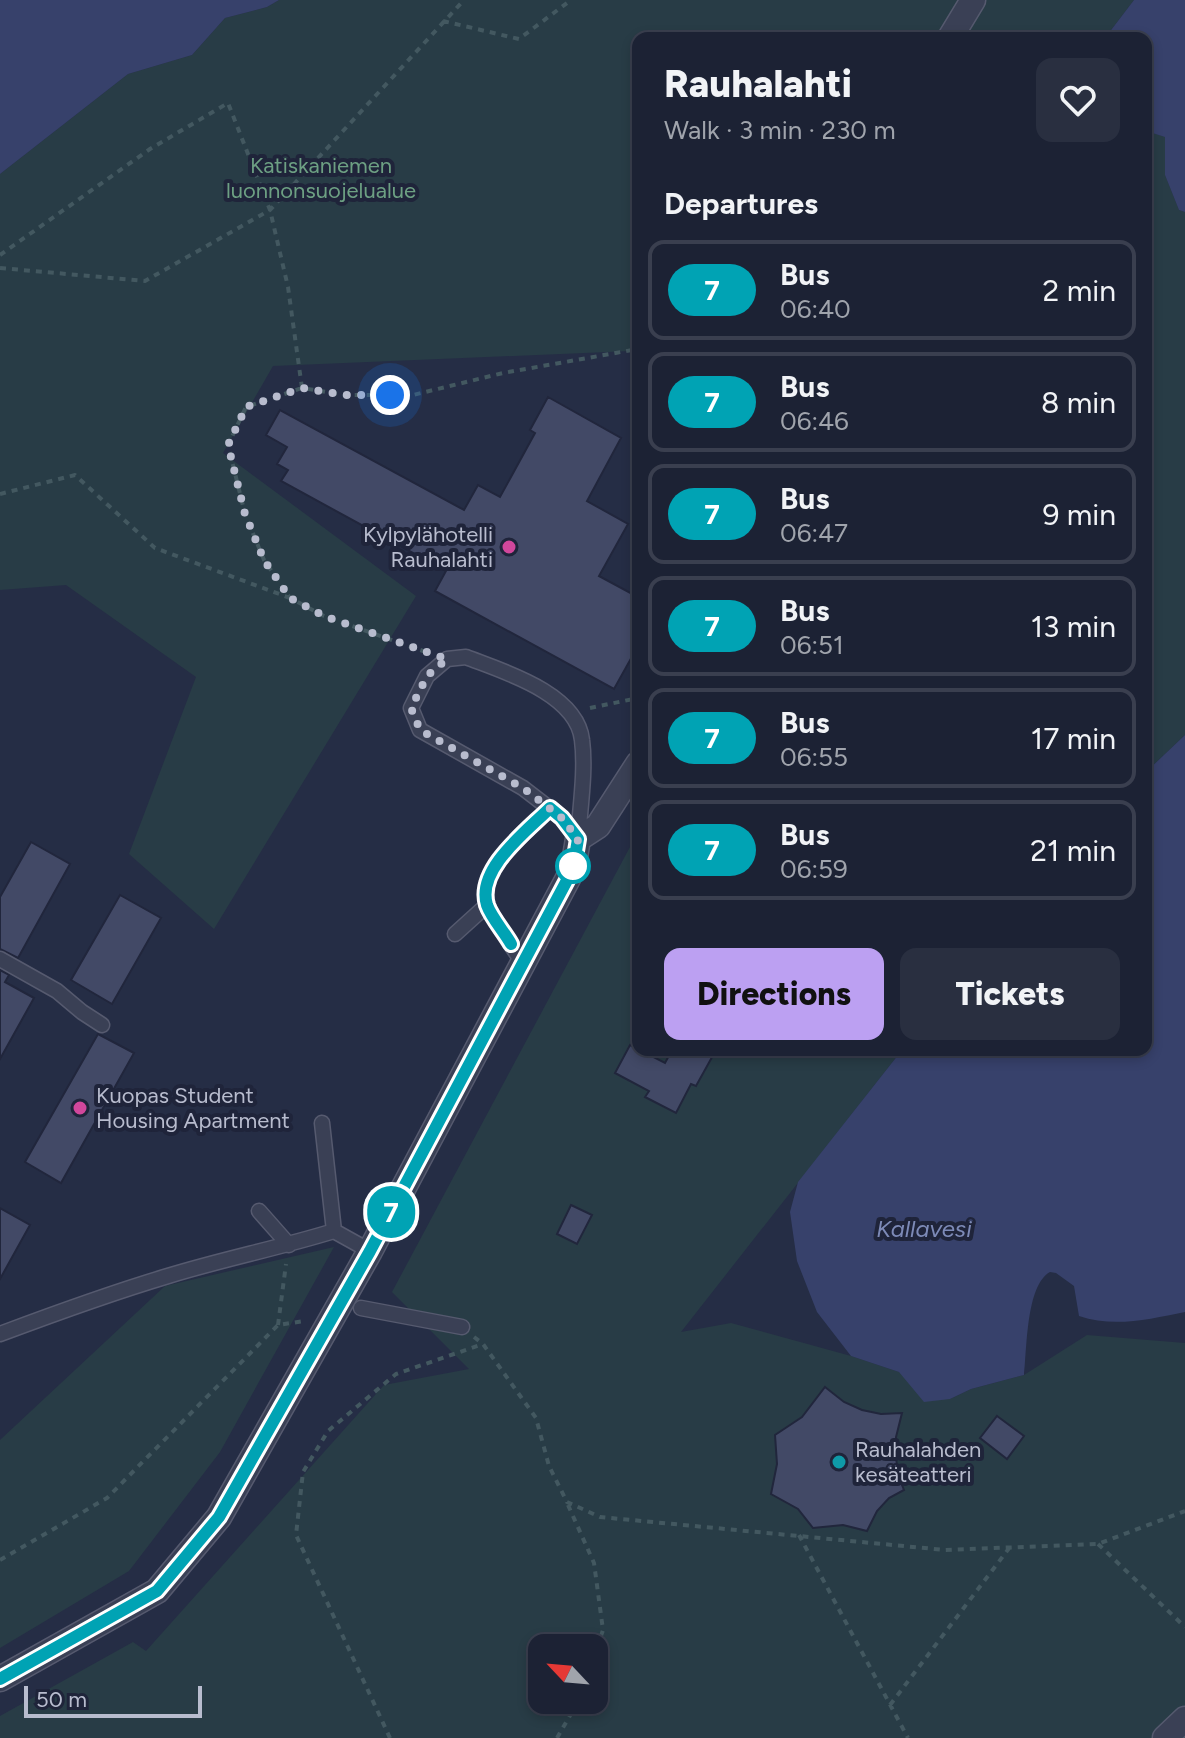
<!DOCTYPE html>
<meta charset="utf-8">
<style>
:root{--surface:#1c2234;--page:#292f40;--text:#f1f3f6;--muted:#a0a4ac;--line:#3a3f4f;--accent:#bca0f2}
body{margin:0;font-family:Figtree,sans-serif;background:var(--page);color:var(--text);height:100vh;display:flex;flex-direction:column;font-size:30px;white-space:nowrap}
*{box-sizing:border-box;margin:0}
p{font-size:26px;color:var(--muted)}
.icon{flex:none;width:44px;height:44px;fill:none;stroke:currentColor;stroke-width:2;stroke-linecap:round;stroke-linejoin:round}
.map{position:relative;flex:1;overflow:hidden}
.panel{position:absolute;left:632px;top:32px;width:520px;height:1024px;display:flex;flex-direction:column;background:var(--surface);border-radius:16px;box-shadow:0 4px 12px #0003,0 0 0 2px var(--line)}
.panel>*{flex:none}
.badge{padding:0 16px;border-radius:26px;font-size:28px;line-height:52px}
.needle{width:52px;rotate:296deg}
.tools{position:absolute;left:528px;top:1634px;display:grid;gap:16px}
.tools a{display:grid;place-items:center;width:80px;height:80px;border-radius:16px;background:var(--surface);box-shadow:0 4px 12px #0003,0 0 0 2px var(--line);font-size:40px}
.scale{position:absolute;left:24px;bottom:20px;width:178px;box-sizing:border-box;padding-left:8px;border:4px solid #b8bcce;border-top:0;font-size:22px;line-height:28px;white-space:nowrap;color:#b8bcce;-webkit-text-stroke:6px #1f243a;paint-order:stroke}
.you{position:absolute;width:40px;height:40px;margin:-20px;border:6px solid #fff;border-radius:50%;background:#1a73e8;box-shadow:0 0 0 12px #1a73e833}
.map>.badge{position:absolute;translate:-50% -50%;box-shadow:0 0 0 4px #fff}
h2{padding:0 32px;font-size:30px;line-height:72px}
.round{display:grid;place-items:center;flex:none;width:84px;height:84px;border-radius:16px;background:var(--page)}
.summary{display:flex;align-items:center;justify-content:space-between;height:136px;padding:0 32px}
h1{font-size:38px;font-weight:800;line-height:60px}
.cta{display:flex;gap:16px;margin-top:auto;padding:16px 32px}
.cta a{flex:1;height:92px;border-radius:16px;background:var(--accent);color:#111;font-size:32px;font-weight:800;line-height:92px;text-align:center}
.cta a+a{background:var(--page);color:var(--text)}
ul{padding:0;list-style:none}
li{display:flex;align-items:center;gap:24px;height:100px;margin:0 16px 12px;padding:0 16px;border:4px solid var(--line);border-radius:16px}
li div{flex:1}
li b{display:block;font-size:30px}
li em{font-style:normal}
li .badge{min-width:88px;font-weight:700;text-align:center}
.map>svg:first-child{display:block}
.green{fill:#283c46;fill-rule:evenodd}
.water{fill:#37416b}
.building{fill:#424966;stroke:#21263c;stroke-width:2}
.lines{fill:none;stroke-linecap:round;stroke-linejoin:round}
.lane-casing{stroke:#565a6f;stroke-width:17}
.street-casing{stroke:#565a6f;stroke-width:27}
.path{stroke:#435860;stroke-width:4;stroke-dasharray:6 6;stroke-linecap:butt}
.lane{stroke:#3a4055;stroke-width:14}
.street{stroke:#3a4055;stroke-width:24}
.line-casing{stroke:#fff;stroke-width:18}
.line{stroke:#00a3b4;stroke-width:12}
.walk{stroke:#b8bcce;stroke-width:8;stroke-dasharray:0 14.4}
.hotel-dot{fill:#d1479c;stroke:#1f243a;stroke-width:3}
.stop-dot{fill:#fff;stroke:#00a3b4;stroke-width:4}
.culture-dot{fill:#0f9aa8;stroke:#1f243a;stroke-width:3}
.labels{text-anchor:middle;stroke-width:8;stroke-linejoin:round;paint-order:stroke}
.park-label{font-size:22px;fill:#6da083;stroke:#1f243a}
.poi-label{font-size:22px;fill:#b8bcce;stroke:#1f243a;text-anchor:start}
.water-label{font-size:24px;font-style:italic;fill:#7d8ab7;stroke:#1f243a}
</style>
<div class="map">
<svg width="1185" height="1738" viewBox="0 0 1185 1738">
<rect width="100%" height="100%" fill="#252d45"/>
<path class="green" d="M279,0H1134L1105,38H638V395L631,351L273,366L223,453L416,596L214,929L129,854L196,677L66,585L0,590V174L128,74L192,55L225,18L267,7Z
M1146,131L1166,137L1165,175L1179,210L1185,212V735L1146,772Z
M638,832V1050H902L681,1332L731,1323L851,1356L899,1372L950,1399L971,1389L1024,1375L1087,1335L1185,1343V1738H0V1716L133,1642L146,1651L384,1385L469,1369L392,1292ZM542,1648H594V1700H542Z
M334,1247L220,1452L129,1571L0,1648V1440L165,1286Z"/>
<path class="water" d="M0,0H279L267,7L225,18L192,55L128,74L0,174Z
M1134,0H1185V212L1179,210L1165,175V137L1146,131V38H1105Z
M1185,735V1312C1150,1319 1114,1328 1079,1316L1074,1286L1056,1273L1050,1272C1026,1285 1027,1350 1024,1375L971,1389L950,1399L924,1402L899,1372L851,1356L817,1312L797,1261L790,1212L798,1182L902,1050H1146V772Z"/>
<path class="building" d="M548,397L621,438L587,501L628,524L599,576L638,597V646L614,689L435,591L446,571L281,481L288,470L277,464L287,447L266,435L280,410L464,510L478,485L500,497L535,433L530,430Z
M31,842L70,864L18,958L0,949V897Z
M120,895L161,918L112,1004L71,980Z
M0,970L9,975L5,982L34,998L0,1059Z
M98,1034L134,1053L61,1183L25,1162Z
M630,1045L665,1063L672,1050H716L696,1086L691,1084L676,1113L645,1097L649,1091L615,1073Z
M571,1205L592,1215L577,1244L557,1234Z
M0,1208L30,1225L0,1279Z
M825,1387L844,1402L862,1410L881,1414L902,1413L896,1437V1457L898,1475L904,1490L889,1498L877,1511L867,1531L843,1525L813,1528L798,1509L771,1494L777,1464L775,1435L802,1417Z
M997,1416L1024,1436L1007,1459L980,1438Z"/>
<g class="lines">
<defs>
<path id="lane" d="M466,657C502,671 577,693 582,740C586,770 580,808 578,839L562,818L523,788L420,730L411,708L427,676L447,659Z
M455,934L487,905
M0,959L57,991L82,1012L102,1025
M523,963C515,950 490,916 487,903C479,867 527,832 550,808
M322,1123L334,1231
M259,1211L289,1245
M361,1308L462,1327
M0,1334C56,1313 111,1293 168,1276C223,1259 279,1248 334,1231L370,1251"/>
<path id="street" d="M950,38L973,0
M0,1679L157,1591L219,1517L370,1251L573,869L578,839L598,826L638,764
M1165,1738L1185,1719"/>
</defs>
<use href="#lane" class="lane-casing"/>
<use href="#street" class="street-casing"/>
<path class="path" d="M443,21L519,39L571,0
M0,255L150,149L228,103L270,210L288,287L302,388
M0,268L145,281L270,210L464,0
M1146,318L1154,321
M634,348L638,382
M0,494L75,475L155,548L290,598
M426,652L324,616L290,598L264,560L245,514L228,445L246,407L302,388L345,395H413L503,373L638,349
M590,708L638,698
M278,1325L286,1264
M474,1337L483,1344L536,1418L549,1466L567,1502L600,1517L945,1550L1098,1544L1185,1511
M568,1505L594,1563L603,1630L594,1657
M799,1535L908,1738
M1098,1544L1185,1627
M0,1560L107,1498L278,1325L304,1321
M890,1705L1010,1547
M390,1738L296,1535L303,1472L328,1431L396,1374L483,1344
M557,1738L579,1700"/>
<use href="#lane" class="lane"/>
<use href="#street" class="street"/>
</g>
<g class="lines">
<defs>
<path id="line" d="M0,1679L157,1591L219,1517L370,1251L573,869L578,839L562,818L550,808C527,831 476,869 487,905C491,917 505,933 511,944"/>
</defs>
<use href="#line" class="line-casing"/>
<use href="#line" class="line"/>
<path class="walk" d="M390,395H345L302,388L246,407L228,445L245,514L264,560L290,598L324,616L447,659L427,676L411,708L420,730L523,788L562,818L578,839L573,869V866"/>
</g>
<g class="hotel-dot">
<circle cx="509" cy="547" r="8"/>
<circle cx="80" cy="1108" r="8"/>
</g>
<circle class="stop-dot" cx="573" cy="866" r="16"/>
<circle class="culture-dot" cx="839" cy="1462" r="8"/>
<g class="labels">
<g class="park-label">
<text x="321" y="173">Katiskaniemen<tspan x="321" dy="25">luonnonsuojelualue</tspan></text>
</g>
<g class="poi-label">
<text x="493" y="542" text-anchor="end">Kylpylähotelli<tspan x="493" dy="25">Rauhalahti</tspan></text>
<text x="96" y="1103">Kuopas Student<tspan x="96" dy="25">Housing Apartment</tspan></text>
<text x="855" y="1457">Rauhalahden<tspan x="855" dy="25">kesäteatteri</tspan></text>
</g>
<g class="water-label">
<text x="924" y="1237">Kallavesi</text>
</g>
</g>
</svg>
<div class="tools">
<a><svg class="needle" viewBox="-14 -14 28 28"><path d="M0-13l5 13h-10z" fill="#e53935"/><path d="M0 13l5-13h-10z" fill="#a0a4ac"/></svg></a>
</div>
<div class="scale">50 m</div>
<div class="you" style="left:390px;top:395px"></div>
<b class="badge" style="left:391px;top:1212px;background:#00a3b4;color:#fff">7</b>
<section class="panel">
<div class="summary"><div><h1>Rauhalahti</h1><p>Walk · 3 min · 230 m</p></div><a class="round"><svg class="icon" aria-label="heart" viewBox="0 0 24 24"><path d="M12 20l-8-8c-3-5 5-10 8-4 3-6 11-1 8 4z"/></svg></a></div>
<h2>Departures</h2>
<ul>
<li><span class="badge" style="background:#00a3b4;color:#fff">7</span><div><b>Bus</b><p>06:40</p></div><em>2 min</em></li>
<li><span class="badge" style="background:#00a3b4;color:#fff">7</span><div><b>Bus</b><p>06:46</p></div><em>8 min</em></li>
<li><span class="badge" style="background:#00a3b4;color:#fff">7</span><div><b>Bus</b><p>06:47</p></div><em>9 min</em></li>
<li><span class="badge" style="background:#00a3b4;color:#fff">7</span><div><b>Bus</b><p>06:51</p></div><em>13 min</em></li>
<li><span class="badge" style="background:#00a3b4;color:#fff">7</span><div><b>Bus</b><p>06:55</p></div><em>17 min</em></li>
<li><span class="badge" style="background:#00a3b4;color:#fff">7</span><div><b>Bus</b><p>06:59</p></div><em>21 min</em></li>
</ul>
<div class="cta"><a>Directions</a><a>Tickets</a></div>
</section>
</div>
